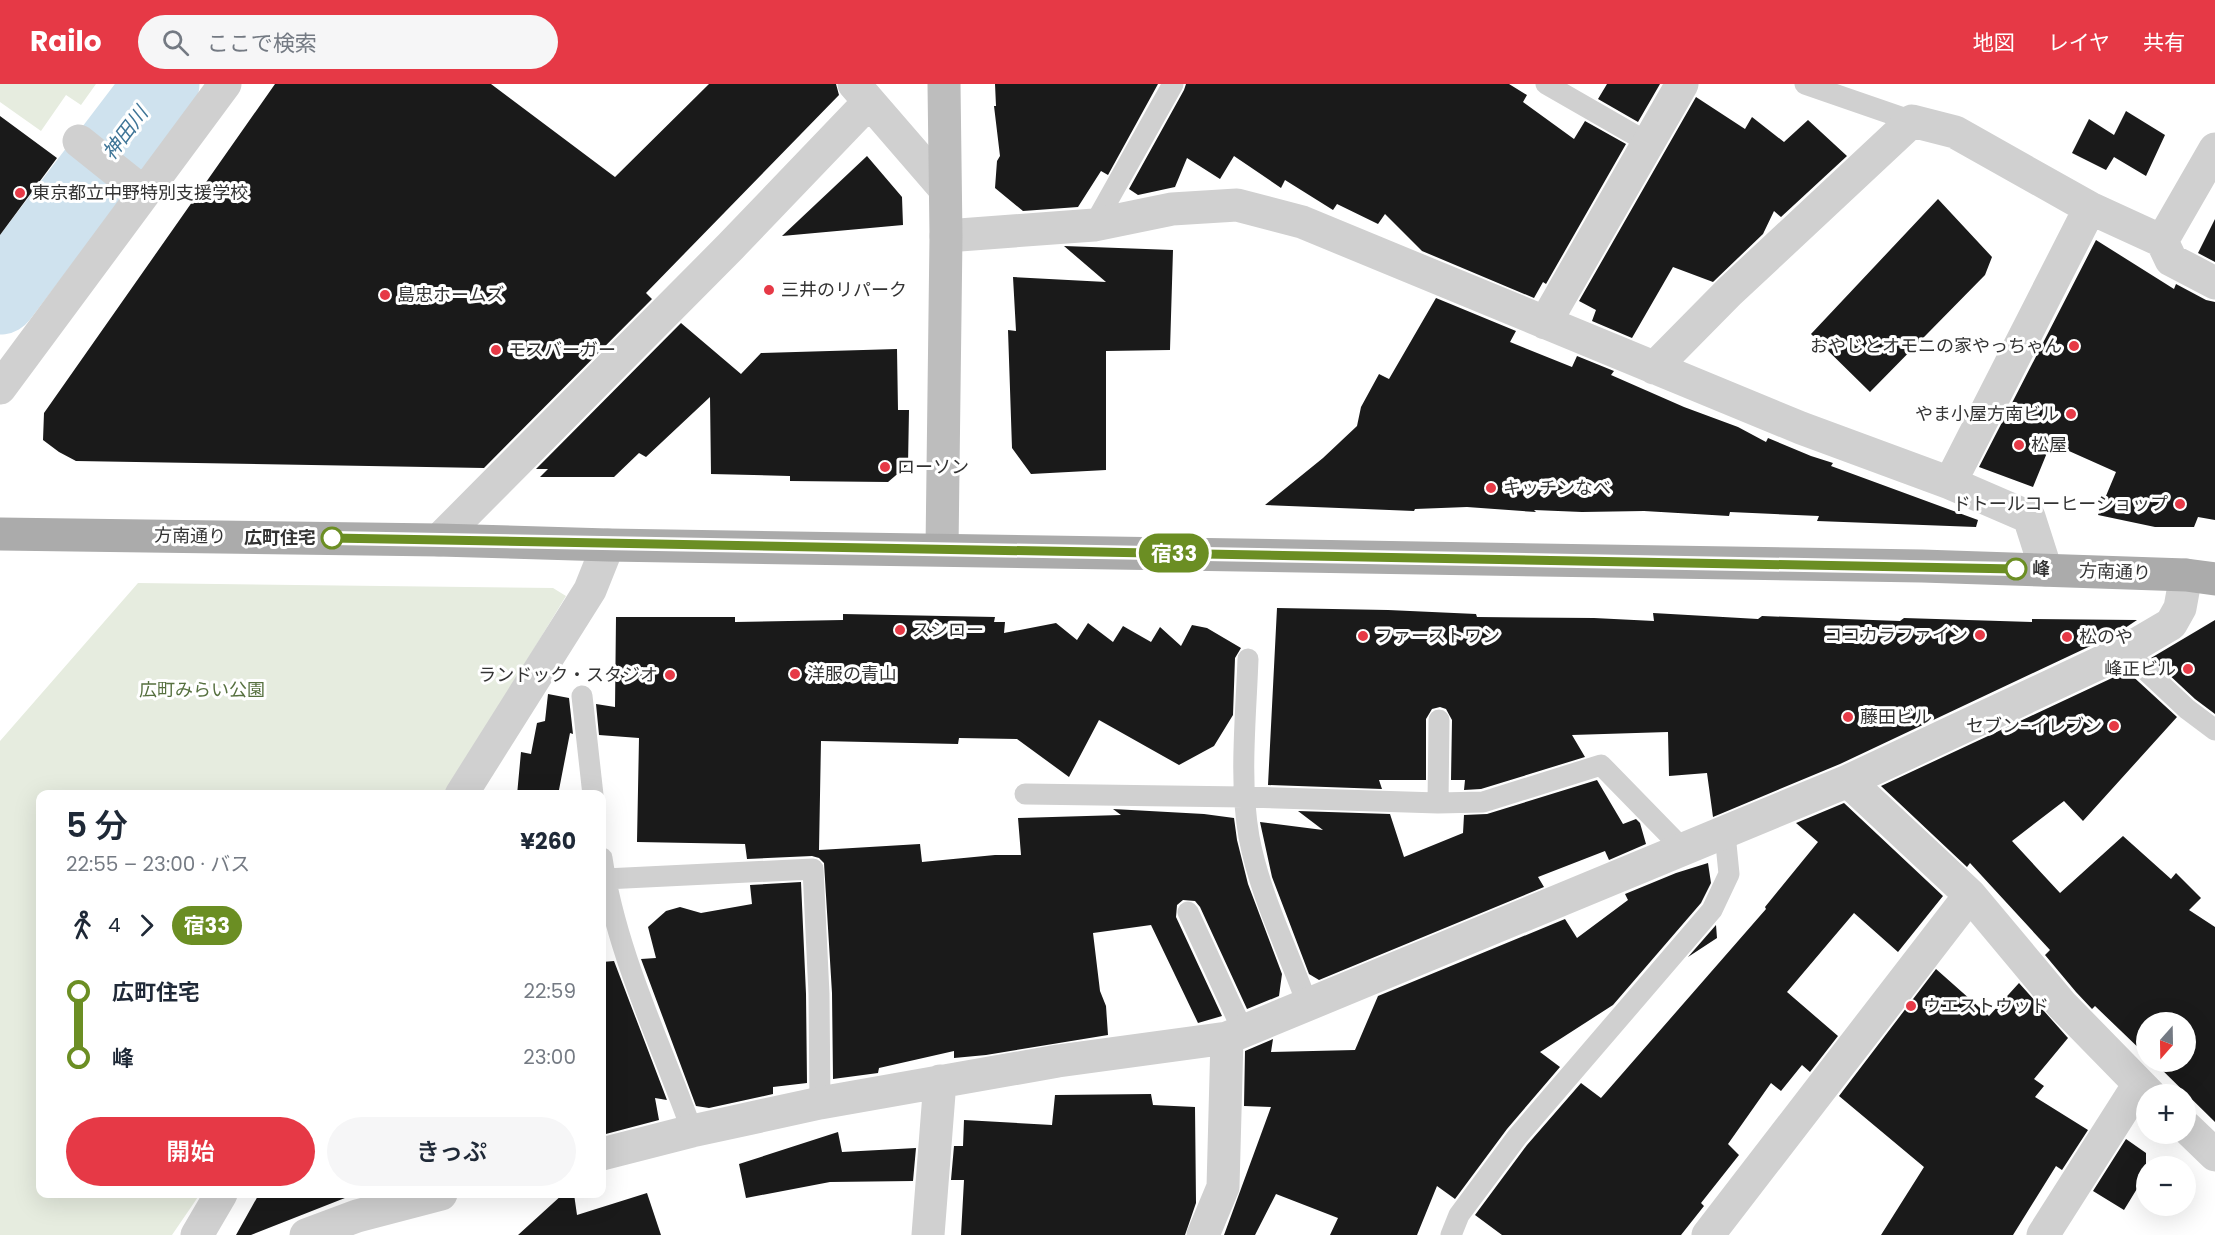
<!DOCTYPE html>
<html lang="ja">
<meta charset="utf-8">
<style>
:root{--surface:#fff;--page:#f6f6f7;--text:#1f2937;--muted:#747a83;--accent:#e63946}
body{margin:0;font-family:Poppins,"Noto Sans JP",sans-serif;background:var(--page);color:var(--text);height:100vh;display:flex;flex-direction:column;font-size:22px;white-space:nowrap}
*{box-sizing:border-box;margin:0}
p{font-size:20px;color:var(--muted)}
.icon{flex:none;width:33px;height:33px;fill:none;stroke:currentColor;stroke-width:2;stroke-linecap:round;stroke-linejoin:round}
.map{position:relative;flex:1;overflow:hidden}
.panel{position:absolute;left:36px;top:706px;width:570px;height:408px;display:flex;flex-direction:column;background:var(--surface);border-radius:12px;box-shadow:0 6px 24px #0002}
.panel>*{flex:none}
.badge{padding:0 12px;border-radius:20px;font-size:21px;line-height:39px}
.needle{width:39px;rotate:200deg}
.buttons{position:absolute;left:2136px;top:928px;display:grid;gap:12px}
.buttons a{display:grid;place-items:center;width:60px;height:60px;border-radius:50%;background:var(--surface);box-shadow:0 6px 24px #0002;font-size:30px}
.map>.badge{position:absolute;translate:-50% -50%;box-shadow:0 0 0 3px #fff}
.legs{display:flex;align-items:center;gap:9px;height:66px;padding:0 30px;font-size:20px}
.legs p{margin-inline-start:auto}
.head{display:flex;align-items:center;justify-content:space-between;height:102px;padding:0 30px}
h1{font-size:33px;font-weight:600;line-height:45px}
.primary-button{display:flex;gap:12px;margin-top:auto;padding:12px 30px}
.primary-button a{flex:1;height:69px;border-radius:36px;background:var(--accent);color:#fff;font-size:24px;font-weight:600;line-height:69px;text-align:center}
.primary-button a+a{background:var(--page);color:var(--text)}
ul{padding:0 30px;list-style:none}
li{display:flex;align-items:center;gap:21px;height:66px;font-size:22px}
li i{display:grid;place-items:center;width:9px;height:100%;margin:0 8px;background:currentColor}
li i::after{content:'';width:15px;height:15px;margin:-8px;border:4px solid;border-radius:50%;background:var(--surface)}
li p{margin-inline-start:auto}
li:first-child i{background:linear-gradient(#0000 50%,currentColor 0)}
li:last-child i{background:linear-gradient(currentColor 50%,#0000 0)}
header{display:flex;align-items:center;gap:36px;box-sizing:border-box;height:84px;padding:0 30px;background:var(--accent);color:#fff}
header strong{font-size:28px}
nav{display:flex;gap:33px;margin-inline-start:auto;font-size:21px}
.search{width:420px;height:54px;background:var(--page);display:flex;align-items:center;gap:15px;box-sizing:border-box;padding:0 21px;border-radius:33px;color:var(--muted);font-size:22px}
.map>svg:first-child{display:block}
.green{fill:#e6ecdf}
.lines{fill:none;stroke-linecap:round;stroke-linejoin:round}
.river{stroke:#cfe2ee;stroke-width:75}
.building{fill:#1a1a1a}
.lane{stroke:#d0d0d0;stroke-width:21}
.street{stroke:#d0d0d0;stroke-width:33}
.secondary{stroke:#bdbdbd;stroke-width:33}
.primary{stroke:#ababab;stroke-width:33}
.line-1-casing{stroke:#fff;stroke-width:14}
.line-1{stroke:#6b8e23;stroke-width:9}
.poi-dot{fill:#e63946;stroke:#fff;stroke-width:2}
.stop-1-dot{fill:#fff;stroke:#6b8e23;stroke-width:3}
.labels{text-anchor:middle;stroke-width:6;stroke-linejoin:round;paint-order:stroke}
.poi-label{font-size:18px;fill:#333;stroke:#fff;text-anchor:start}
.street-label{font-size:18px;fill:#333;stroke:#fff}
.stop-label{font-size:18px;font-weight:bold;fill:#333;stroke:#fff;text-anchor:end}
.park-label{font-size:18px;fill:#56703f;stroke:#fff}
.water-label{font-size:20px;font-style:italic;fill:#3f7597;stroke:#fff}
</style>
<header>
<strong>Railo</strong>
<div class="search"><svg class="icon" aria-label="search" viewBox="0 0 24 24"><circle cx="10" cy="10" r="6"/><path d="M15 15l6 6"/></svg>ここで検索</div>
<nav><a>地図</a><a>レイヤ</a><a>共有</a></nav>
</header>
<div class="map">
<svg width="2215" height="1151" viewBox="0 0 2215 1151">
<rect width="100%" height="100%" fill="#fff"/>
<path class="green" d="M0,0H96L81,21L66,11L41,47L0,18Z
M138,499L553,504L566,512L445,711H40V1110H200L172,1151H0V657Z"/>
<g class="lines">
<path class="river" d="M0,213L162,0"/>
</g>
<path class="building" d="M275,0H491L615,93L709,0H836L839,11L646,209L652,215L484,384L76,377L59,368L43,356L44,329Z
M995,0H1158L1108,91L1101,87L1078,123L1023,127L995,104L997,77L1000,72L994,22H996Z
M1186,0H1509L1527,11L1523,18L1574,55L1585,37L1626,60L1546,200L1543,198L1534,214L1422,167L1385,130L1378,140L1337,120L1333,126L1285,96L1281,104L1234,72L1220,95L1187,74L1175,103L1138,111L1129,105L1184,6Z
M1607,0H1660L1638,38L1598,15Z
M1696,13L1745,45L1752,33L1784,58L1808,36L1847,72L1781,133L1774,127L1763,150L1713,198L1673,183L1632,254L1592,237L1596,226L1579,217Z
M2126,27L2165,51L2146,92L2114,73L2106,86L2072,69L2089,35L2114,51Z
M0,32L57,74L0,151Z
M867,72L902,113L903,141L782,152Z
M1938,115L1992,173L1985,191L1870,308L1811,250Z
M2215,135V178L2198,169Z
M2096,156L2174,205L2176,200L2206,216L2215,218V436L2198,433L2194,443H2155L2098,431L2116,388L2051,359L2033,403L1979,383Z
M1064,162L1173,166L1170,266L1106,267V386L1031,390L1012,364L1008,246L1016,247L1013,193L1106,198Z
M1436,214L1516,247L1510,258L1572,283L1577,272L1614,287L1611,291L1684,323L1738,343L1766,358L1768,354L1811,372L1833,379L1831,382L1978,436L1976,443L1817,437L1819,432L1730,428L1729,432L1644,427L1582,428L1534,426L1536,428L1467,423L1415,425L1414,427L1265,421L1323,374L1357,342L1361,323L1379,290L1389,295Z
M681,239L741,290L761,269L897,265L898,326H909L908,381L888,398L790,397V392L711,390L710,313L646,373L639,369L614,393H540L548,385H536Z
M1277,524L1388,526L1476,530L1477,533L1594,534L1654,537L1653,529L1758,535L1762,532L1900,537L1904,534L2032,538V535L2137,536L2116,550L1840,680L1713,733L1707,689L1669,692L1668,648L1572,651L1585,673L1481,705L1464,706L1465,696H1451L1452,636L1446,625L1440,623L1432,625L1426,635V696H1379L1382,705L1268,701Z
M843,530L995,533L994,538H1005L1004,549L1056,539L1077,556L1088,539L1113,558L1123,542L1151,558L1160,543L1181,562L1192,541L1207,544L1241,564L1235,574L1233,631L1214,662L1179,681L1099,636L1069,693L1017,655L959,654L958,660L821,657L819,766L920,760L922,778L995,771H1021L1018,734L1121,731L1113,725L1204,730L1234,734L1237,756L1248,800L1282,890L1279,912L1247,925L1200,823L1195,817L1183,816L1177,821L1176,833L1222,932L1198,939L1151,841L1093,849L1100,907L1106,922L1108,951L986,971L954,974V967L879,984L878,989L833,995L832,909L824,779L819,774L812,772L747,775L745,760L637,758L639,654L599,651L596,620L615,623L616,533H735V538L843,536Z
M2215,536V630L2195,615L2151,574Z
M2127,587L2177,633L2083,737L2064,717L2012,757L2060,809L2123,752L2171,795L2176,789L2201,814L2189,826L2215,843V1038L2154,978H2186V939H2146V971L2095,922L2092,925L2076,908L2045,871L2050,866L1970,779L1967,783L1881,702Z
M548,610L569,614L573,650L570,649L558,711H517L521,668L531,670L537,639L545,637Z
M1597,696L1623,740L1636,735L1640,739L1646,760L1609,776L1605,767L1538,793L1544,803L1319,896L1309,890L1272,793L1260,738L1323,746L1298,727L1390,730L1404,773L1463,749L1464,731L1487,730Z
M1844,719L1943,812L1898,868L1854,829L1787,908L1838,952L1810,988L1802,981L1781,1007L1771,999L1728,1060L1739,1071L1701,1119L1704,1122L1681,1151H1502L1475,1131L1527,1061L1581,999L1601,1014L1766,825L1765,823L1818,758L1796,739Z
M1708,779L1711,799L1701,819L1613,921L1540,968L1560,983L1507,1045L1455,1115L1437,1102L1417,1151H1330L1338,1134L1276,1110L1255,1151H1224L1271,1023L1244,1022L1245,967L1273,955L1271,968L1355,966L1378,912L1565,835L1577,854L1628,816L1625,810L1676,789Z
M801,798L806,910L807,999L773,1003V1010L709,1024L696,1022L641,875L656,874L648,843L666,827L680,823L701,829L752,820L750,801Z
M1716,841L1717,854L1688,873Z
M614,877L667,1016L655,1014L659,1036L602,1051V878Z
M1936,885L1989,932L2019,899L2068,954L2034,995L2044,1002L2035,1013L2088,1046L2062,1086L2056,1082L2013,1151H1881L1924,1083L1839,1012Z
M1151,1010L1153,1021L1195,1023L1196,1119L1185,1151H961L964,1096H951L954,1062H963L964,1036L1052,1041L1055,1011Z
M838,1048L842,1068L916,1064L913,1097L830,1098L746,1114L739,1080Z
M2126,1055L2146,1069V1090L2124,1126L2093,1107Z
M647,1109L661,1151H518L563,1110H574L577,1131Z
M259,1110H349L350,1112L251,1151H236Z"/>
<g class="lines">
<path class="lane" d="M1546,0L1647,58
M1805,0L1912,37
M1094,141L1173,0
M2125,567L2187,625L2215,646
M1248,575C1246,632 1239,697 1249,753C1260,812 1288,866 1308,922
M582,612L593,711
M1025,710L1244,713L1438,719L1483,718L1601,681L1683,765
M1438,719L1439,636
M602,774C616,869 660,957 692,1047
M605,795L813,785L819,910L820,1019
M1188,828L1243,947
M1451,1151L1459,1131L1517,1053L1712,826L1729,790L1725,750"/>
<path class="street" d="M854,0L944,104
M79,57L144,109
M946,152L1094,141L1172,125L1237,121L1302,138L1801,344L1950,399L2029,433L2046,486
M2162,157L2171,176L2215,199
M1545,239L1682,0
M1654,284L1729,208L1912,37L1955,48L2090,124L2162,157L2215,65
M0,304L225,0
M1950,399L2090,124
M439,456L731,162L869,18
M1848,697L1970,811L2062,921L2150,1011
M461,711L590,506L608,461
M2186,1043L2215,1071
M602,1070L692,1047L820,1019L1058,977L1227,954L1848,697L2125,567L2171,540L2180,524L2186,491
M197,1151L221,1110
M306,1151L357,1132L441,1110
M928,1151L940,997
M1203,1151L1223,1103L1227,954
M1708,1151L1970,811
M2043,1151L2139,1000"/>
<path class="secondary" d="M942,465L946,152L944,0"/>
<path class="primary" d="M0,450L439,456L608,461L1922,482L2186,491L2215,495"/>
</g>
<g class="lines">
<defs>
<path id="line-1" d="M332,454L2016,485"/>
</defs>
<use href="#line-1" class="line-1-casing"/>
<use href="#line-1" class="line-1"/>
</g>
<g class="poi-dot">
<circle cx="20" cy="109" r="6"/>
<circle cx="769" cy="206" r="6"/>
<circle cx="385" cy="211" r="6"/>
<circle cx="2074" cy="262" r="6"/>
<circle cx="496" cy="266" r="6"/>
<circle cx="2071" cy="330" r="6"/>
<circle cx="2019" cy="361" r="6"/>
<circle cx="885" cy="383" r="6"/>
<circle cx="1491" cy="404" r="6"/>
<circle cx="2180" cy="420" r="6"/>
<circle cx="900" cy="546" r="6"/>
<circle cx="1980" cy="551" r="6"/>
<circle cx="1363" cy="552" r="6"/>
<circle cx="2067" cy="553" r="6"/>
<circle cx="2188" cy="585" r="6"/>
<circle cx="795" cy="590" r="6"/>
<circle cx="670" cy="591" r="6"/>
<circle cx="1848" cy="633" r="6"/>
<circle cx="2114" cy="642" r="6"/>
<circle cx="1911" cy="922" r="6"/>
</g>
<g class="stop-1-dot">
<circle cx="332" cy="454" r="10"/>
<circle cx="2016" cy="485" r="10"/>
</g>
<g class="labels">
<g class="poi-label">
<text x="32" y="115">東京都立中野特別支援学校</text>
<text x="781" y="212">三井のリパーク</text>
<text x="397" y="217">島忠ホームズ</text>
<text x="2062" y="268" text-anchor="end">おやじとオモニの家やっちゃん</text>
<text x="508" y="272">モスバーガー</text>
<text x="2059" y="336" text-anchor="end">やま小屋方南ビル</text>
<text x="2031" y="367">松屋</text>
<text x="897" y="389">ローソン</text>
<text x="1503" y="410">キッチンなべ</text>
<text x="2168" y="426" text-anchor="end">ドトールコーヒーショップ</text>
<text x="912" y="552">スシロー</text>
<text x="1968" y="557" text-anchor="end">ココカラファイン</text>
<text x="1375" y="558">ファーストワン</text>
<text x="2079" y="559">松のや</text>
<text x="2176" y="591" text-anchor="end">峰正ビル</text>
<text x="807" y="596">洋服の青山</text>
<text x="658" y="597" text-anchor="end">ランドック・スタジオ</text>
<text x="1860" y="639">藤田ビル</text>
<text x="2102" y="648" text-anchor="end">セブン-イレブン</text>
<text x="1923" y="928">ウエストウッド</text>
</g>
<g class="street-label">
<text transform="translate(190 452) rotate(1)" y="6">方南通り</text>
<text transform="translate(2115 488) rotate(2)" y="6">方南通り</text>
</g>
<g class="stop-label">
<text x="316" y="460">広町住宅</text>
<text x="2032" y="491" text-anchor="start">峰</text>
</g>
<g class="park-label">
<text x="202" y="612">広町みらい公園</text>
</g>
<g class="water-label">
<text transform="translate(125 49) rotate(-53)" y="7">神田川</text>
</g>
</g>
</svg>
<div class="buttons">
<a><svg class="needle" viewBox="-14 -14 28 28"><path d="M0-13l5 13h-10z" fill="#e53935"/><path d="M0 13l5-13h-10z" fill="#747a83"/></svg></a>
<a>+</a>
<a>−</a>
</div>
<b class="badge" style="left:1174px;top:469px;background:#6b8e23;color:#fff">宿33</b>
<section class="panel">
<div class="head"><div><h1>5 分</h1><p>22:55 – 23:00 · バス</p></div><b>¥260</b></div>
<div class="legs"><svg class="icon" aria-label="walk" viewBox="0 0 24 24"><circle cx="13" cy="4" r="2"/><path d="M13 8l-2 6 4 7M11 14l-3 7M7 12l3-4h3l4 4"/></svg>4<svg class="icon" aria-label="forward" viewBox="0 0 24 24"><path d="M9 5l7 7-7 7"/></svg><b class="badge" style="background:#6b8e23;color:#fff">宿33</b></div>
<ul>
<li><i style="color:#6b8e23"></i><b>広町住宅</b><p>22:59</p></li>
<li><i style="color:#6b8e23"></i><b>峰</b><p>23:00</p></li>
</ul>
<div class="primary-button"><a>開始</a><a>きっぷ</a></div>
</section>
</div>
